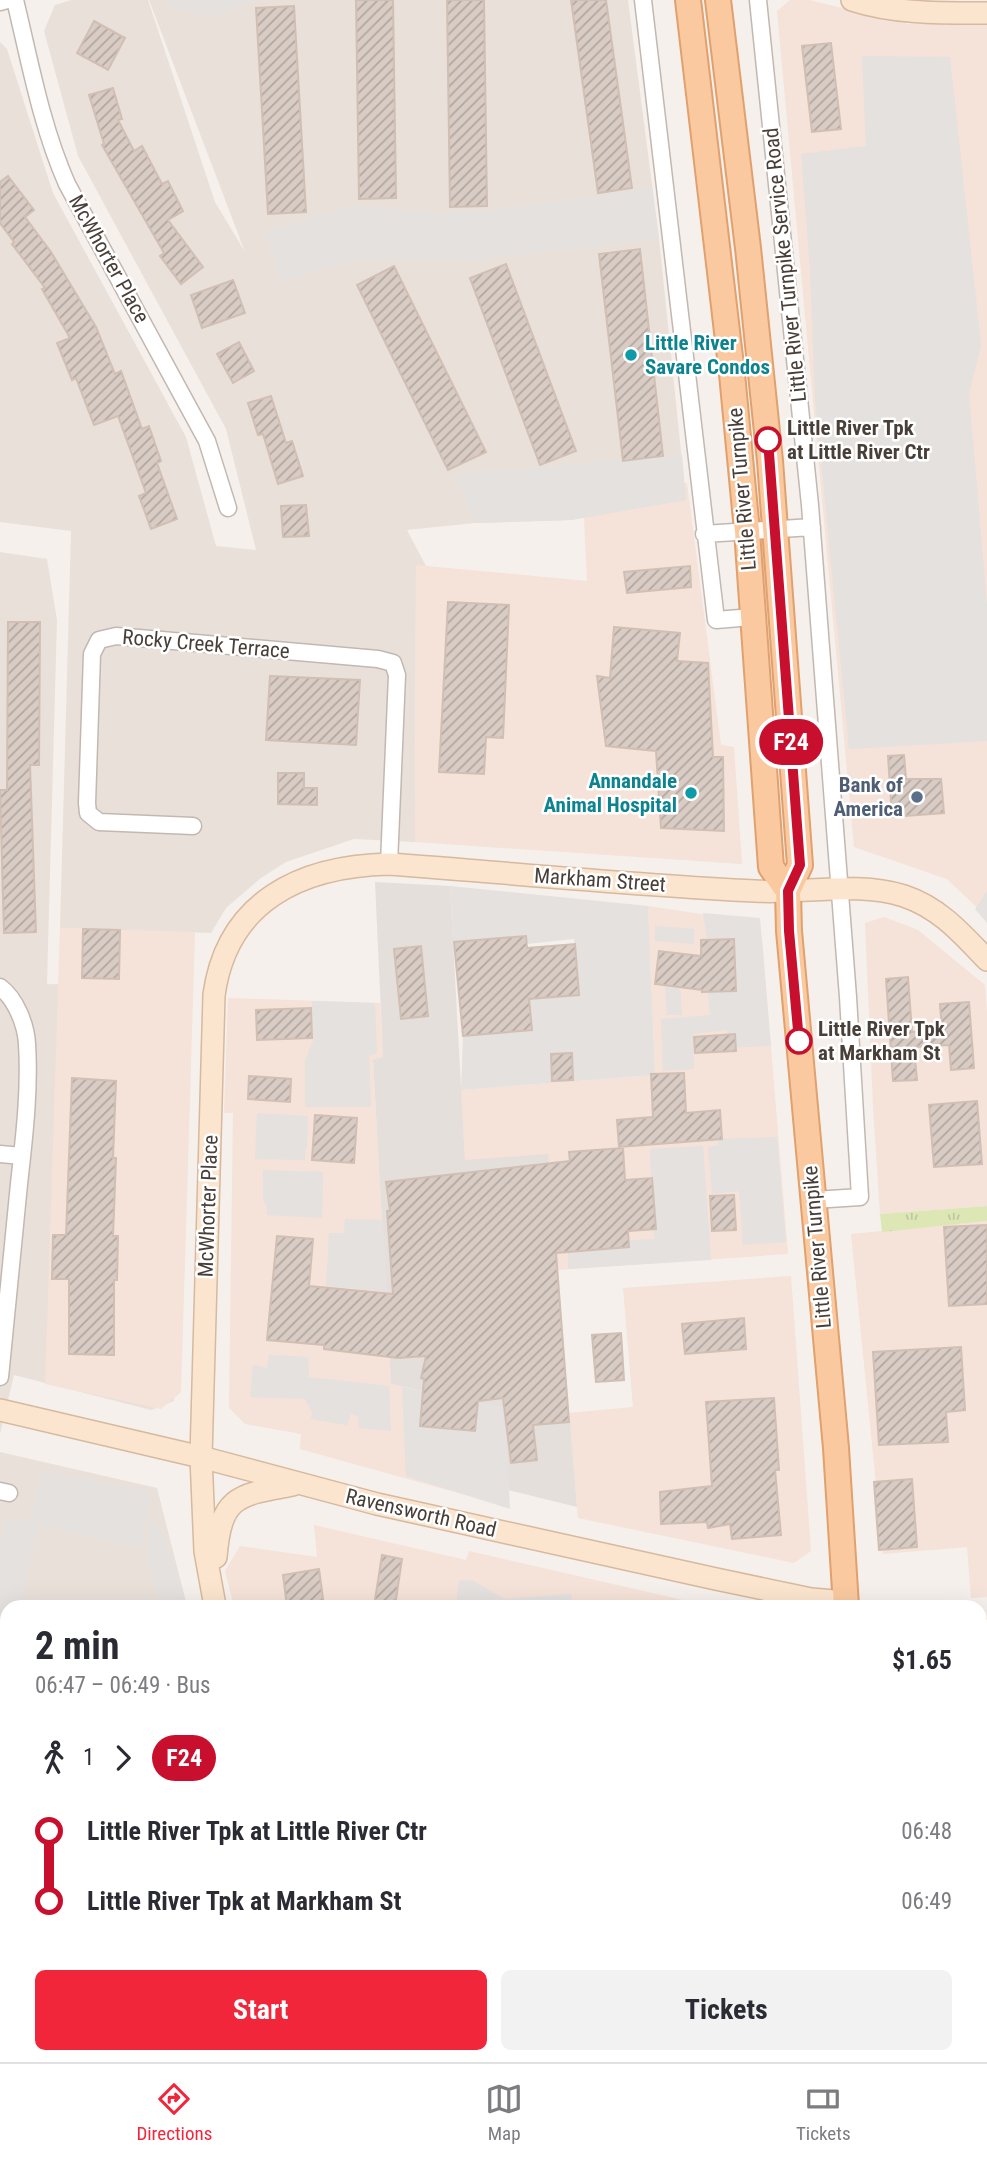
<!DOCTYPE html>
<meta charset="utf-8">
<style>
:root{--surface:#fff;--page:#f2f2f3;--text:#2b2b33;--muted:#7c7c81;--line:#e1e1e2;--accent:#f1263b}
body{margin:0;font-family:"Roboto Condensed",sans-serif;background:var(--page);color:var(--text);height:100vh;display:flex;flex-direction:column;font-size:26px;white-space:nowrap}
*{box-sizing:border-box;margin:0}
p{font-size:23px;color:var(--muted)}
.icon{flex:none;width:38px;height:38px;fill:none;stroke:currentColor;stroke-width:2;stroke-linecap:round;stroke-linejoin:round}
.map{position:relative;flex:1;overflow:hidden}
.panel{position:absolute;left:0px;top:1600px;width:987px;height:464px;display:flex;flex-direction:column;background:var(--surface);border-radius:21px 21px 0 0;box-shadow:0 7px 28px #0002}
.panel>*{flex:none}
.badge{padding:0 14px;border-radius:23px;font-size:24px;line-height:46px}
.map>.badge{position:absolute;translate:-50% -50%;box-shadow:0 0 0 4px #fff}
.legs{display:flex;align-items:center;gap:10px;height:77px;padding:0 35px;font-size:23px}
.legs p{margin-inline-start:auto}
.headline{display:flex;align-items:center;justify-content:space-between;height:119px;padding:0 35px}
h1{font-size:38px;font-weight:700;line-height:52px}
.primary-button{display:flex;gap:14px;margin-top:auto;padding:14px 35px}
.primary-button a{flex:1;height:80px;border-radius:10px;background:var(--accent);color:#fff;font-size:28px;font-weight:700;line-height:80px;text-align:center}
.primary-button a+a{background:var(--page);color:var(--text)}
ul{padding:0 35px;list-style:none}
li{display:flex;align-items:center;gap:24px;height:70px;font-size:26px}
li i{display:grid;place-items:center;width:10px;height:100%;margin:0 9px;background:currentColor}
li i::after{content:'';width:18px;height:18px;margin:-9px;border:5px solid;border-radius:50%;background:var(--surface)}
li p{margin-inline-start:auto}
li:first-child i{background:linear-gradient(#0000 50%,currentColor 0)}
li:last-child i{background:linear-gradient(currentColor 50%,#0000 0)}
.tab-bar{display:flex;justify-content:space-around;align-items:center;height:98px;border-top:2px solid var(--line);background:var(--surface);font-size:19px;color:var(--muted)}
.tab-bar a{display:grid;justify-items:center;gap:4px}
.tab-bar .current{color:var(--accent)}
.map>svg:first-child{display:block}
.residential{fill:#e9e0da}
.commercial{fill:#f5e2d8}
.industrial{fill:#e5dfdc}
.park{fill:url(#park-tufts)}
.parking{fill:#e4e1df}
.building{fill:url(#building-hatch);stroke:#d1bfb4;stroke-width:2}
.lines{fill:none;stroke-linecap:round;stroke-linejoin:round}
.street-casing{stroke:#c3b8b1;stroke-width:19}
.secondary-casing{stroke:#d6b99f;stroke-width:24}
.primary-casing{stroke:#e0a16f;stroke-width:28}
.street{stroke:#fff;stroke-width:16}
.secondary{stroke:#fce5ce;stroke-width:21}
.primary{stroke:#fac99f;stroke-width:24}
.line-1-casing{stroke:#fff;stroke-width:16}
.line-1{stroke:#c8102e;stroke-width:10}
.culture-dot{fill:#0f9aa8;stroke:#fff;stroke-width:2.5}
.stop-1-dot{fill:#fff;stroke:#c8102e;stroke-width:3.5}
.service-dot{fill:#5c6f8a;stroke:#fff;stroke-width:2.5}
.labels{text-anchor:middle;stroke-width:5;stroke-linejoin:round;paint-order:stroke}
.street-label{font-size:21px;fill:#493f39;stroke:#fff}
.culture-label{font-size:21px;font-weight:bold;fill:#0d838f;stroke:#fff;text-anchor:start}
.stop-label{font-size:21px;font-weight:bold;fill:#493f39;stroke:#fff;text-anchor:start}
.service-label{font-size:21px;font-weight:bold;fill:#4e5e75;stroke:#fff;text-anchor:end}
</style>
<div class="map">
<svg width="987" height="2062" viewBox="0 0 987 2062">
<defs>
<pattern id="park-tufts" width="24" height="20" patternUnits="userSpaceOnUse" patternTransform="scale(1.75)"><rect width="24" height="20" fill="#dde7b6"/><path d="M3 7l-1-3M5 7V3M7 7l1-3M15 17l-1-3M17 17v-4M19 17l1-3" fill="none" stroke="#bfc79d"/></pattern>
<pattern id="building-hatch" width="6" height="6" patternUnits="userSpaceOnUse" patternTransform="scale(1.75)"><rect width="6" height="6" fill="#d9ccc4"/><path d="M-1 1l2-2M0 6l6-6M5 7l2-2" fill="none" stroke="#b2a7a0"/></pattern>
</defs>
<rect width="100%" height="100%" fill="#f5f0eb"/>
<path class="residential" d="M71,0H148L215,202L245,252L149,0H628L659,238L686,500L571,520L475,523L407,530L426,566H416L415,842L354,839L286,862L261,878L226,908L211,933L60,928L71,531L0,522V42L7,49L53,193L186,437L216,546L256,550L226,429L78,156L44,31L55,5Z
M0,552L47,559L57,620L47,984L190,988L174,1401L151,1410L14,1375L0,1434Z
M0,1452L157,1488L187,1606H7V2056H340L342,2062H0Z"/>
<path class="commercial" d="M790,0H809L908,24H987V917L947,879L854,847L777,11Z
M687,483L721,745L734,747L742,864L415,842L416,565L587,581L583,497Z
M648,906L753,922L762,938L788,1254L557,1270L465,1160L461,1090L655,1075Z
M884,917L918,930L985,985L987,1012V1206L880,1214L873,1106L865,923Z
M60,928L195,932L181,1392L161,1409L45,1384Z
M228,998L380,1003L383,1057L373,1061L391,1384L499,1407L505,1506L300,1449L301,1434L245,1424L229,1408L233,1113H224Z
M987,1221V1597L971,1598L967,1547L883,1554L851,1234Z
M791,1276L811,1551L794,1563L578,1518L569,1413L633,1407L623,1288Z
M314,1525L466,1560L469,1551L709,1606H234L225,1571L240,1546L317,1557Z
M987,1685V1833L980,1826V1690Z
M980,1896L987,1904V2062H928V2056H980Z
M603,2056H821V2062H603Z"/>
<path class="industrial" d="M375,882L450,886L465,1160L548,1154L577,1507L504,1489L499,1407L391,1384L373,1060L383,1057Z
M387,2056H603V2062H389Z"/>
<path class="park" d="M987,1206V1221L882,1232L880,1214Z"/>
<path class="parking" d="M171,0H257L210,16L175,10Z
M862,56L950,57L981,345L969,394L987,605V741L849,749L815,398L810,268L801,154L866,146Z
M652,188L659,238L478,260L360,258L281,282L266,231L352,206L439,213L496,210Z
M682,455L686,500L571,520L475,523L457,474Z
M450,886L648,906L655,1075L461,1090L463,1036L532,1030L529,999L579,994L574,939L527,944L526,936L453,942Z
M987,891V923L975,909Z
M703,913L760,918L771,1046L729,1048L727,1030L693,1034L694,1069L663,1071L661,1019L710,1015L708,990L737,988L734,938H707Z
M655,926L694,929V944L655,941Z
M680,986L682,1015H667L665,987Z
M312,1001L375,1003L377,1053L369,1056L371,1107H305V1061L313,1041Z
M257,1113L308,1116L307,1147L305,1150V1160L255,1159Z
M777,1137L786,1242L743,1245L739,1191L712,1194L708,1148L718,1145V1139Z
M703,1146L711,1260L568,1269V1244L654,1239L650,1149Z
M263,1170L323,1172L322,1218L267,1215V1207L263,1200Z
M345,1219L383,1220L387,1292L326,1286L329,1233H344Z
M269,1355L308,1357L309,1377L389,1386L391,1431L359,1428L358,1417L351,1413L347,1425L311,1419L312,1412L305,1399L250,1397L253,1365L267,1368Z
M402,1387L505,1408L510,1509L406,1476Z
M43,1471L151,1492L141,1548L38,1524L21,1606H7V1679L0,1714V1542L5,1519L29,1522Z
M152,1517L176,1565L187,1606H162L145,1555Z
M459,1580L474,1581L504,1599L571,1594L572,1606H456Z
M985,1889L987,1892V1943L982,1949L986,2006L983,2007L987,2062H937L936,2056H980V1905Z
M0,1894H7V2007L0,2006Z
M699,2056H736L737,2062H700Z"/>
<path class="building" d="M356,0H393L396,198L359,199Z
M447,0H484L487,206L450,207Z
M571,0H606L632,188L598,193Z
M294,6L306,212L268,214L256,8Z
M94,21L125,38L108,70L77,53Z
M831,43L841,129L812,132L802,46Z
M113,88L122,119L118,120L134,151L142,146L162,184L168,181L183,211L168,220L203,267L181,284L160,256L164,253L102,145L104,144L89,95Z
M8,176L34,210L25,217L51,252L96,327L115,374L121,371L142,429L149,426L161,461L157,463L177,519L151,529L139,496L146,493L118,416L94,425L76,378L72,380L57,343L70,338L42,289L45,288L12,244L14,242L0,223V182Z
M640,249L663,456L623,461L599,254Z
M506,264L576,451L540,465L470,278Z
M394,266L486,452L448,470L357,285Z
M233,280L245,313L202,328L191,295Z
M239,342L254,371L233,383L217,354Z
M271,396L286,443L292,441L303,476L278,484L263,434L258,435L248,403Z
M306,505L309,536L283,537L281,506Z
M690,566L691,587L627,593L624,572Z
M448,602L509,605L503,738L486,737L484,774L439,772Z
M8,622H40L39,765H30L36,932L4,933L0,790H7Z
M614,627L680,633L677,661L708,663L713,757H723L724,831L661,828L656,751L606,746L597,676L610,678Z
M270,676L360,680L356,745L266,740Z
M904,755L906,779H941L944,813L892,817L888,756Z
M278,773H304V788H317V805L278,804Z
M83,929L120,930L119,979L82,978Z
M526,936L527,948L575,944L579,995L529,999L532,1030L463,1036L454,942Z
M734,939L736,991L702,992V990L655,984L659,951L701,956V940Z
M421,946L428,1016L401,1019L394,949Z
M908,977L912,1032L942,1030L940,1004L969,1002L974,1068L951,1070L949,1045L914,1047L917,1080L893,1081L886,979Z
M311,1008L312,1038L257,1040L256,1010Z
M735,1034L736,1051L695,1053L694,1037Z
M572,1053L573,1080L552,1081L551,1054Z
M684,1073L686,1113L720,1110L722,1139L619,1147L617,1120L653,1117L651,1074Z
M249,1076L291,1079L290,1102L248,1099Z
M72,1078L116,1081L113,1158H116L113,1236H118L117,1280H114V1355L69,1354V1279H52L53,1235H66Z
M977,1101L982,1164L934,1167L929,1105Z
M315,1115L357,1118L354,1163L312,1160Z
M623,1148L625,1180L652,1178L656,1229L628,1231L629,1247L556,1253L569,1422L533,1425L537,1460L511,1463L503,1398L478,1401L475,1431L420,1426L424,1379L421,1378L426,1356L398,1358L324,1349V1345L267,1340L277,1236L313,1239L309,1286L393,1294L387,1211H390L386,1182L570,1161L569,1152Z
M734,1195L736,1230L712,1231L710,1196Z
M987,1225V1304L949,1306L944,1227Z
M744,1318L746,1349L685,1354L682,1324Z
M621,1333L624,1380L596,1382L592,1335Z
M961,1347L965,1410L946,1412L948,1442L879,1445L873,1352Z
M774,1398L779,1470H775L781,1535L732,1539L730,1524L708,1528L707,1522L661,1524L660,1492L712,1486L706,1402Z
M912,1479L917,1547L879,1550L874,1482Z
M382,1555L402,1559L395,1606H374Z
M319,1569L324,1606H287L283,1575Z"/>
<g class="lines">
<defs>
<path id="street" d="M15,0C30,62 41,125 67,184L207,441L228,508
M643,0L716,620L752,617
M758,0L810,505L848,997L860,1197L814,1200
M0,2L7,0
M704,534L812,527
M193,826L99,822L88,813L87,803L92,654L99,640L116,636L378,659L393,663L397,675L389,864
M0,987C16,999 26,1025 27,1044C30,1090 24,1139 19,1184C13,1248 6,1313 0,1377
M0,1154L22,1156
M0,1491L9,1493"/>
<path id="secondary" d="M852,0C895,14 942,13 987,13
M0,1410L201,1457L377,1504L716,1579L811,1599L845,1602
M216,1557C221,1496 237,1495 293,1485
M215,1606L205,1551L201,1457L214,995C227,901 301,866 389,864C511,873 633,885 755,891C803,894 858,881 904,896C940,908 962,934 987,960
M382,2056L384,2062"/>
<path id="primary" d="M688,0L732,374L747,531L771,867L788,891
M718,0L748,248L770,461L800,865L788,891L789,931L836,1448L846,1606
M980,1631L987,1632
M980,1854L987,1862
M865,2056V2062
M892,2056L893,2062"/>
</defs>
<use href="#street" class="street-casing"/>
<use href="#secondary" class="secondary-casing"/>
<use href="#primary" class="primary-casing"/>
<use href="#street" class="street"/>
<use href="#secondary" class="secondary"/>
<use href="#primary" class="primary"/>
</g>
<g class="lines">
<defs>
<path id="line-1" d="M768,440L800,865L788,891L789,931L799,1041"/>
</defs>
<use href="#line-1" class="line-1-casing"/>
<use href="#line-1" class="line-1"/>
</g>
<g class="culture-dot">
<circle cx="631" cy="355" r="7"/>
<circle cx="691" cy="793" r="7"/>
</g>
<g class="stop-1-dot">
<circle cx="768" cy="440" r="12"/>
<circle cx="799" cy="1041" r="12"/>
</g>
<circle class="service-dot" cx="917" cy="797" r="7"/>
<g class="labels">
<g class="street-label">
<text transform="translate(109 259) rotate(61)" y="7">McWhorter Place</text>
<text transform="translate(785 265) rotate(-96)" y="7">Little River Turnpike Service Road</text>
<text transform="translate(742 489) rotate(-95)" y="7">Little River Turnpike</text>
<text transform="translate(206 644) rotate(5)" y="7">Rocky Creek Terrace</text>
<text transform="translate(600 880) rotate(4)" y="7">Markham Street</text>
<text transform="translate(208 1206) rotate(-88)" y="7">McWhorter Place</text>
<text transform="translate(817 1247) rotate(-95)" y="7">Little River Turnpike</text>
<text transform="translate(421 1513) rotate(13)" y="7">Ravensworth Road</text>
</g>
<g class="culture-label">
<text x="645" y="350">Little River<tspan x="645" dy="24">Savare Condos</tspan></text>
<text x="677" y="788" text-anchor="end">Annandale<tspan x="677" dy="24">Animal Hospital</tspan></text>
</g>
<g class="stop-label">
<text x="787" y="435">Little River Tpk<tspan x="787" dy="24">at Little River Ctr</tspan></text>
<text x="818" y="1036">Little River Tpk<tspan x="818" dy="24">at Markham St</tspan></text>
</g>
<g class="service-label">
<text x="903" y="792">Bank of<tspan x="903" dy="24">America</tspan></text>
</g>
</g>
</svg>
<b class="badge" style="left:791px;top:742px;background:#c8102e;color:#fff">F24</b>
<section class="panel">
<div class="headline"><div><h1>2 min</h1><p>06:47 – 06:49 · Bus</p></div><b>$1.65</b></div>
<div class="legs"><svg class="icon" aria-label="walk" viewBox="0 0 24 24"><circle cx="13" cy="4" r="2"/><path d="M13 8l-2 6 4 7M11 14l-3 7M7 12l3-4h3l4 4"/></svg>1<svg class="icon" aria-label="forward" viewBox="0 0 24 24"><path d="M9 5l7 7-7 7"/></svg><b class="badge" style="background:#c8102e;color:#fff">F24</b></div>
<ul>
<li><i style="color:#c8102e"></i><b>Little River Tpk at Little River Ctr</b><p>06:48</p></li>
<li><i style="color:#c8102e"></i><b>Little River Tpk at Markham St</b><p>06:49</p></li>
</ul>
<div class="primary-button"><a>Start</a><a>Tickets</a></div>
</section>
</div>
<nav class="tab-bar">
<a class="current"><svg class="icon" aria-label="directions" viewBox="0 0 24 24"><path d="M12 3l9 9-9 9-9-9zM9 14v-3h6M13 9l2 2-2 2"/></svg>Directions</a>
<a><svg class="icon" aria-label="map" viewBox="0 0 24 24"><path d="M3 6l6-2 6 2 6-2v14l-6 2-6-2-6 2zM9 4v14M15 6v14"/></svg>Map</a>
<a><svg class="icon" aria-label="tickets" viewBox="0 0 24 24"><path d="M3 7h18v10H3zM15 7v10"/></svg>Tickets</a>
</nav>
